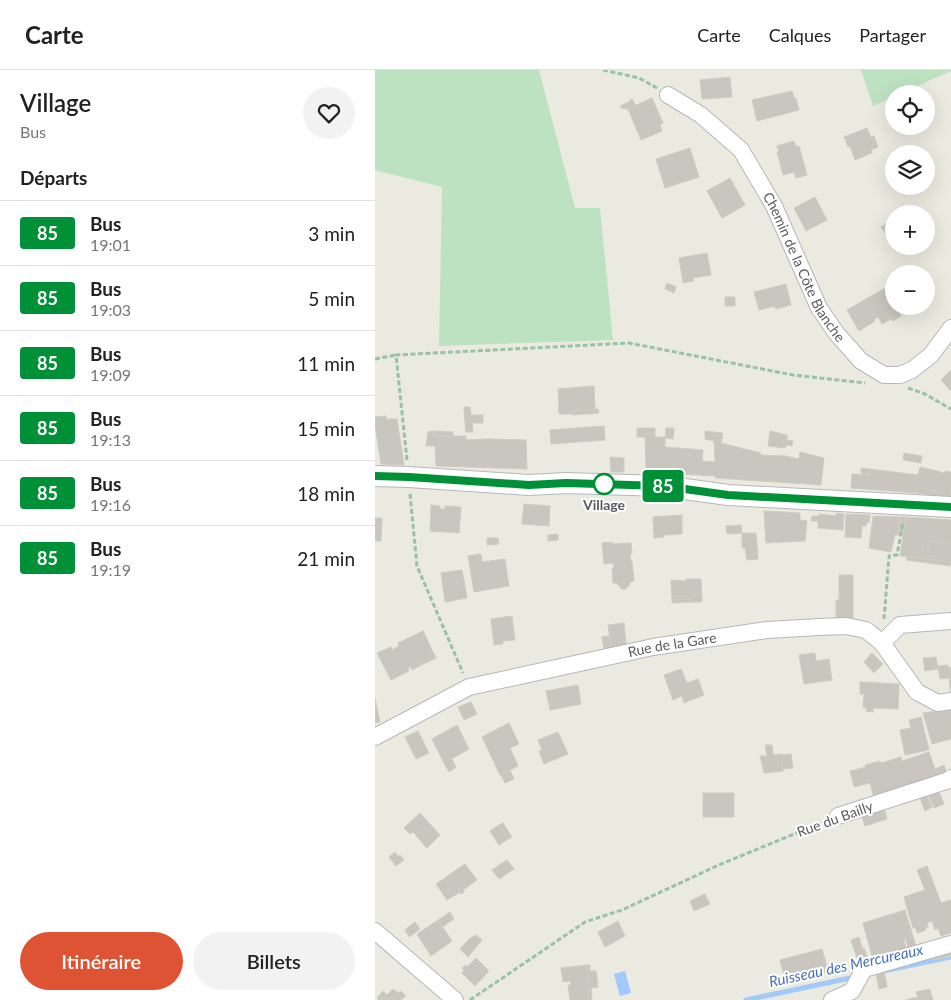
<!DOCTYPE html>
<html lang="fr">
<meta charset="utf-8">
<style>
:root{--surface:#fff;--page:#f2f2f2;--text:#222;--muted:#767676;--line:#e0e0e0;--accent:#de5333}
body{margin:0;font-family:Lato,sans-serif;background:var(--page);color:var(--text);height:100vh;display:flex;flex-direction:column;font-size:19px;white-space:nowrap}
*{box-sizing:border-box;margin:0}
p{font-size:16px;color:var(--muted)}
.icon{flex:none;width:28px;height:28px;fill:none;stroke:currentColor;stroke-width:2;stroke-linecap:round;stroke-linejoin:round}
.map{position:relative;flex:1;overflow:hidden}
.drawer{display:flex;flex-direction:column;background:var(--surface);width:375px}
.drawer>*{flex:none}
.badge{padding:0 10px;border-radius:4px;font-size:18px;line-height:32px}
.buttons{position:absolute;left:510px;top:15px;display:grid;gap:10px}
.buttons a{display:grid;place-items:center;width:50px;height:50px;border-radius:50%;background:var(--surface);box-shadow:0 5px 20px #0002;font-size:25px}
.map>.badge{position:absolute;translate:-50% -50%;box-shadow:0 0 0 2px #fff}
h2{padding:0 20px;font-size:19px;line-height:45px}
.round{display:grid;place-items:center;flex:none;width:52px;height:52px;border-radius:26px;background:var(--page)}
.overview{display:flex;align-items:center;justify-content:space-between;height:85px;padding:0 20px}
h1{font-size:24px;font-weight:600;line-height:38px}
.cta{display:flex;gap:10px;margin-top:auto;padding:10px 20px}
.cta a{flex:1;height:58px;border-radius:30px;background:var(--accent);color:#fff;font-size:20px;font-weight:600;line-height:58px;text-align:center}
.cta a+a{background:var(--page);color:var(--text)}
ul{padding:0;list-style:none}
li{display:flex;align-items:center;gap:15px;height:65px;padding:0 20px;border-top:1px solid var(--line)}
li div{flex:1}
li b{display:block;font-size:19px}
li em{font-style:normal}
li .badge{min-width:55px;font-weight:700;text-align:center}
header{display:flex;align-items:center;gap:30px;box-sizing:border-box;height:70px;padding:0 25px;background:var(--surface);border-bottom:1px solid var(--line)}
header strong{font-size:24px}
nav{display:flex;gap:28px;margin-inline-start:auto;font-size:18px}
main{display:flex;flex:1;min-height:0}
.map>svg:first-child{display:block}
.green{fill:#bde2c1}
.water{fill:#a1c9f9}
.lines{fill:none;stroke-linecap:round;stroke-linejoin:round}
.stream{stroke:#a1c9f9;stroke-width:5}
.building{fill:#c8c6bf;stroke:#cfccbf}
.minor-casing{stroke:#b6b7bc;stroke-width:18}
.tertiary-casing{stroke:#b6b7bc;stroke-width:22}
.path{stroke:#97c2a7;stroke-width:3;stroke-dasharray:5 2.5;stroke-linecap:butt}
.minor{stroke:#fff;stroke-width:16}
.tertiary{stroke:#fff;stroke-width:20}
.line-casing{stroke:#fff;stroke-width:11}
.line{stroke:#009037;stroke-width:8}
.stop-dot{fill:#fff;stroke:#009037;stroke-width:2.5}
.labels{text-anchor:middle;stroke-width:4;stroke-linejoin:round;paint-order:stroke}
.street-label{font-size:14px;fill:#595b60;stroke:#fff}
.stop-label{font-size:14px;font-weight:bold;fill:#595b60;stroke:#fff}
.water-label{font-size:15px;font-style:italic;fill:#4672ba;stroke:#fff}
</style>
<header>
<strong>Carte</strong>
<nav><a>Carte</a><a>Calques</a><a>Partager</a></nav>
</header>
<main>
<section class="drawer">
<div class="overview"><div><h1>Village</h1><p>Bus</p></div><a class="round"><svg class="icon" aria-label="heart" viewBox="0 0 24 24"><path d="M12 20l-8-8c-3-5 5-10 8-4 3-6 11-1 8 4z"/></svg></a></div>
<h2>Départs</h2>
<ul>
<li><span class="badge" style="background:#009037;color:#fff">85</span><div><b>Bus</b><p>19:01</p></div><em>3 min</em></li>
<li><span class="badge" style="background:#009037;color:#fff">85</span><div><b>Bus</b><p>19:03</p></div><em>5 min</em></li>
<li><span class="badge" style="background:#009037;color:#fff">85</span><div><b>Bus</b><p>19:09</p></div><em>11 min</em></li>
<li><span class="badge" style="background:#009037;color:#fff">85</span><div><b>Bus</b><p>19:13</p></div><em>15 min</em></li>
<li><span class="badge" style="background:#009037;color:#fff">85</span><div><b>Bus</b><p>19:16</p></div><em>18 min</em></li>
<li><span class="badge" style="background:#009037;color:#fff">85</span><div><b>Bus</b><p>19:19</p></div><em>21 min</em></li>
</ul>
<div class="cta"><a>Itinéraire</a><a>Billets</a></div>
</section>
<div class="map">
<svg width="576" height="930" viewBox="0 0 576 930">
<rect width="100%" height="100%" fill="#ebeae0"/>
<path class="green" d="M0,0H164L200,138H225L238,270L64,276L67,117L0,100Z
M486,0H576V1L525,24H519V27L498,36Z"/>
<path class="water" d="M250,901L256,923L245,926L239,904Z"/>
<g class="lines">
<path class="stream" d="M508,901L576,887
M371,930L480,907"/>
</g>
<path class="building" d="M355,7L357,27L327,29L325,10Z
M417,21L419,28H421L424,40L382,51L377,30Z
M277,28L288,53L285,55L287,61L266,70L253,39Z
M257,29L261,36L253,39L246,38L245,36L256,31L255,30Z
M492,58L496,67L499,66L503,77L496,80L497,83L480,90L475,76L473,77L469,67Z
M419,71L421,77L424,76L432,105L421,108L419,102L408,105L402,82H404L402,76Z
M315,78L324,107L290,118L281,89Z
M355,108L370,135L347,148L332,121Z
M440,127L452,150L431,161L419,138Z
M519,149V174L518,175L506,157Z
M332,183L336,205L318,208L319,211L308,213L304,188Z
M292,213L301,217L299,223L290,219Z
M411,214L416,235L401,239L400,236L384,240L379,222Z
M510,218L519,234V236L521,237L512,242L516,249L507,254L503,247L499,250L500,251L484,261L472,240Z
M350,227H360V236H350Z
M521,237L526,246L518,251L512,242Z
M576,300V321L566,310Z
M219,316L220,339L197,341V344H184L183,319Z
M89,337H95L96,345H108V353H90Z
M223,339L224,343L197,345V341Z
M11,346V349H22L29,395L6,394L0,356V347Z
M90,353H97L98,362H91Z
M229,356L230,370L176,374L175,360Z
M262,358H280V364H270V367H262Z
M291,358H299L298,369L290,368Z
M59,361L78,362V366H59Z
M59,361V366H91V370L112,369L151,370L152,399L61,396L60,376H51L53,362Z
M330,361L348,363L346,373L386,383L385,385L410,386L424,389L425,382L449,388L446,415L340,408V406L271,402L270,364H280V367H290V377L328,380L327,391L340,392L339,371L330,369Z
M395,361L412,365V370L418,371L417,376L411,375L410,378L393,376Z
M529,383L547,386L546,393L528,390Z
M235,387L249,388V402H236Z
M545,397L570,403V401L576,402V426H564L565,423L543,417L541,423L476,418L477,404L494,405V404L486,403V398L543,405Z
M543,417L565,423L564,426L541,423Z
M149,434L175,436L174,456L147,454Z
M56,435L65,436V439H70V436L86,437L84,463L55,461Z
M389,441L425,443V450L432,451L430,471L391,473Z
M461,443L469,444L468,460L443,458V451H436L437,446H444V444L461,446Z
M471,444L495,445L494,453L492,452L491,456H487L486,468L470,467Z
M307,445V464L289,465V467L279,468L278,447Z
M498,446L526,447L523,465H520L516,482L494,478Z
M526,447H531L528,465H523Z
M531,447L576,450V474L554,471L551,489L525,486Z
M0,448H7L6,471H0Z
M366,455L367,463L352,464L351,456Z
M367,463H381L383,489L372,490L370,478H367Z
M183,464V470L173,471V465Z
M112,468H123L124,474L112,475Z
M554,471L576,474V492L551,489Z
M237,472V474L256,473L257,483H255L256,491H257L259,511L255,512V514L251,519H247L243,515L242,513H238L237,498L239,497L238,493L229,494L227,473Z
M106,484L107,492L130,489L134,516L99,522L93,486Z
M532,487L576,492V496L531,490Z
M87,500L92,528L70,532L66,503Z
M464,505H478V552L461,551V530H464Z
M311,509H326L327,532H317V529L297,530L296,510L311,511Z
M317,529V532L297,533V530Z
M137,546L140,570L128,571V574L119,575L116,549Z
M249,553L251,575L236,578L233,555Z
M48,561L57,580L55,587L45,592L46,595L37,600L36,597L33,598L34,601L16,610L2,583L16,577L17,580L24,576L23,573Z
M235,566L236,578L229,579L227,567Z
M57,580L61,588L46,595L45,592L55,587Z
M440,583L441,591L454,589L457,610L429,614L424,585Z
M497,583L508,594L499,603L489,592Z
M561,587L563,599L550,601L548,588Z
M573,595V598L576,597V627L574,608L565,609L563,596Z
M306,599L312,613L323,609L329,625L309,633L307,626L298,630L289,605Z
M485,612L524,614L523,639L498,638V642L491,641L492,638L488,637L489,624H485Z
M203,615L206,634L175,640L171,621Z
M0,628L5,652L0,653Z
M96,632L102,644L89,650L83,637Z
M576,639V669L557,674L548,643Z
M546,647L554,680L530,685L525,660L536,658L534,650Z
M134,653L144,674L135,678L143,696L125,705L107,667Z
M82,655L94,679L69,693L57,669Z
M43,661L54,683L41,689L30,667Z
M183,662L193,684L169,694L164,681L167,680L163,670Z
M390,675H397L398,685L406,684L408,701L389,703L385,686H392Z
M554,682L560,699L569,695L572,705L500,732L495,713L479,717L475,701L491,697L490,695L505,691L506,693L526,687L527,691Z
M416,684L418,698L408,699L406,685Z
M76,688L81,697L74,702L69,693Z
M135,700L139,709L130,713L126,705Z
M563,719L569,734L559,738L553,724Z
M328,723H359V747H328Z
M552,725L557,737L550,741L545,728Z
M507,736L510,742L512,749L490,756L486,744Z
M45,743L65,765L52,778L38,762L35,764L29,758Z
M128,753L137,767L133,769L124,755Z
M124,755L133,769L124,775L115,761Z
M20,782L23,787L25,785L29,790L21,796L14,787Z
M132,790L139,799L124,809L117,800Z
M90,794L102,810L88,820L89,822L86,824L85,822L72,830L61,814Z
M552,796L566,833L576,830V864V863L566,866L563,858L560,860L557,851L552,853L553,857L550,858L551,860L542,863L540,857L538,858L529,827L550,820L542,800Z
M330,824L335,834L319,841L315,831Z
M530,840L541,876L533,878L531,869L529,870L532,881L498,890L488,853Z
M75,842L79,849L67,857L63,850Z
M63,850L77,871L56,886L42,864Z
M243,851L250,866L230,877L223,862Z
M40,852L45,859L34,867L30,860Z
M101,865L107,870L93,887L85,879L94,869Z
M484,867L487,878H489L494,891L484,894L476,870Z
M447,879L452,897L431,902L432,904L410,910L405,890Z
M576,882V886L558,890L556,883Z
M101,888L114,901L100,916L87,903L89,900L87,898L91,895L92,897Z
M212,895L214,930H195L193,915H196L195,911L188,912L186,898Z
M212,895H215V901H221L223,917L216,918L217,930H214Z
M452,897L453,902L411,913L410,910L432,904L431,902Z
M509,902L512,917L504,919L501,903Z
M18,919L23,923L26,921L31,926L26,930H4L2,928L8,921L12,925Z
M555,919L556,924L543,927L541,922Z
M556,924L558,930H531L543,927Z"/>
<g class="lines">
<defs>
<g id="minor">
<path id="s1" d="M293,25L326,45L366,80L399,136L444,238L462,264L486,291L509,305H525L537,300L556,285L576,258"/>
<path d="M507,573L525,555L576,551"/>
<path id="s2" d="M0,667L94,617L278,577L392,560L444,557L471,556L491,560L507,573L542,622L563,633L576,631"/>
<path d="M463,746L574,710L576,708"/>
<path d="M0,861L80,930"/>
<path d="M457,930L477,921L489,899L576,874"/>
</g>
<path id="tertiary" d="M0,406L34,407L154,415L191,413L288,416L353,425L576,437"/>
</defs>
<use href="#minor" class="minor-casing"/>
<use href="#tertiary" class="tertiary-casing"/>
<path class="path" d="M228,0L264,8L282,18
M0,289L21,285
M533,318L550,324L576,339
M32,390L21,285L254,273L418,305L490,313
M35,424L42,496L88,603
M509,549L514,486L522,485L528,452
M95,930L210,852L247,840L346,794L451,751"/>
<use href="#minor" class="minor"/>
<use href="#tertiary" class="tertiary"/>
</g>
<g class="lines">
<defs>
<path id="line" d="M0,406L34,407L154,415L191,413L288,416L353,425L576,437"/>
</defs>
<use href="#line" class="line-casing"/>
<use href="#line" class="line"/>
</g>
<circle class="stop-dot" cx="229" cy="414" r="10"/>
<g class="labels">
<g class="street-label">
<text dy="5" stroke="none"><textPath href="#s1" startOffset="225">Chemin de la Côte Blanche</textPath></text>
<text dy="5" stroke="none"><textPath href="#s2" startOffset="314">Rue de la Gare</textPath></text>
<text transform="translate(460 749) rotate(-20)" y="5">Rue du Bailly</text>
</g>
<g class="stop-label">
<text x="229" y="440">Village</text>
</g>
<g class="water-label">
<text transform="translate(471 896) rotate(-12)" y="5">Ruisseau des Mercureaux</text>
</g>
</g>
</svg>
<div class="buttons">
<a><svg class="icon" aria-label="locate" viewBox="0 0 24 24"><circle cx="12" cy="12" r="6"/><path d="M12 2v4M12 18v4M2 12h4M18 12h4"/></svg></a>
<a><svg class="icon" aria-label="layers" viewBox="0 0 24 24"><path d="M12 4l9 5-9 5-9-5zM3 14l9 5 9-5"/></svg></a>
<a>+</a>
<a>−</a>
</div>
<b class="badge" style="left:288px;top:416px;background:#009037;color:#fff">85</b>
</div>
</main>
